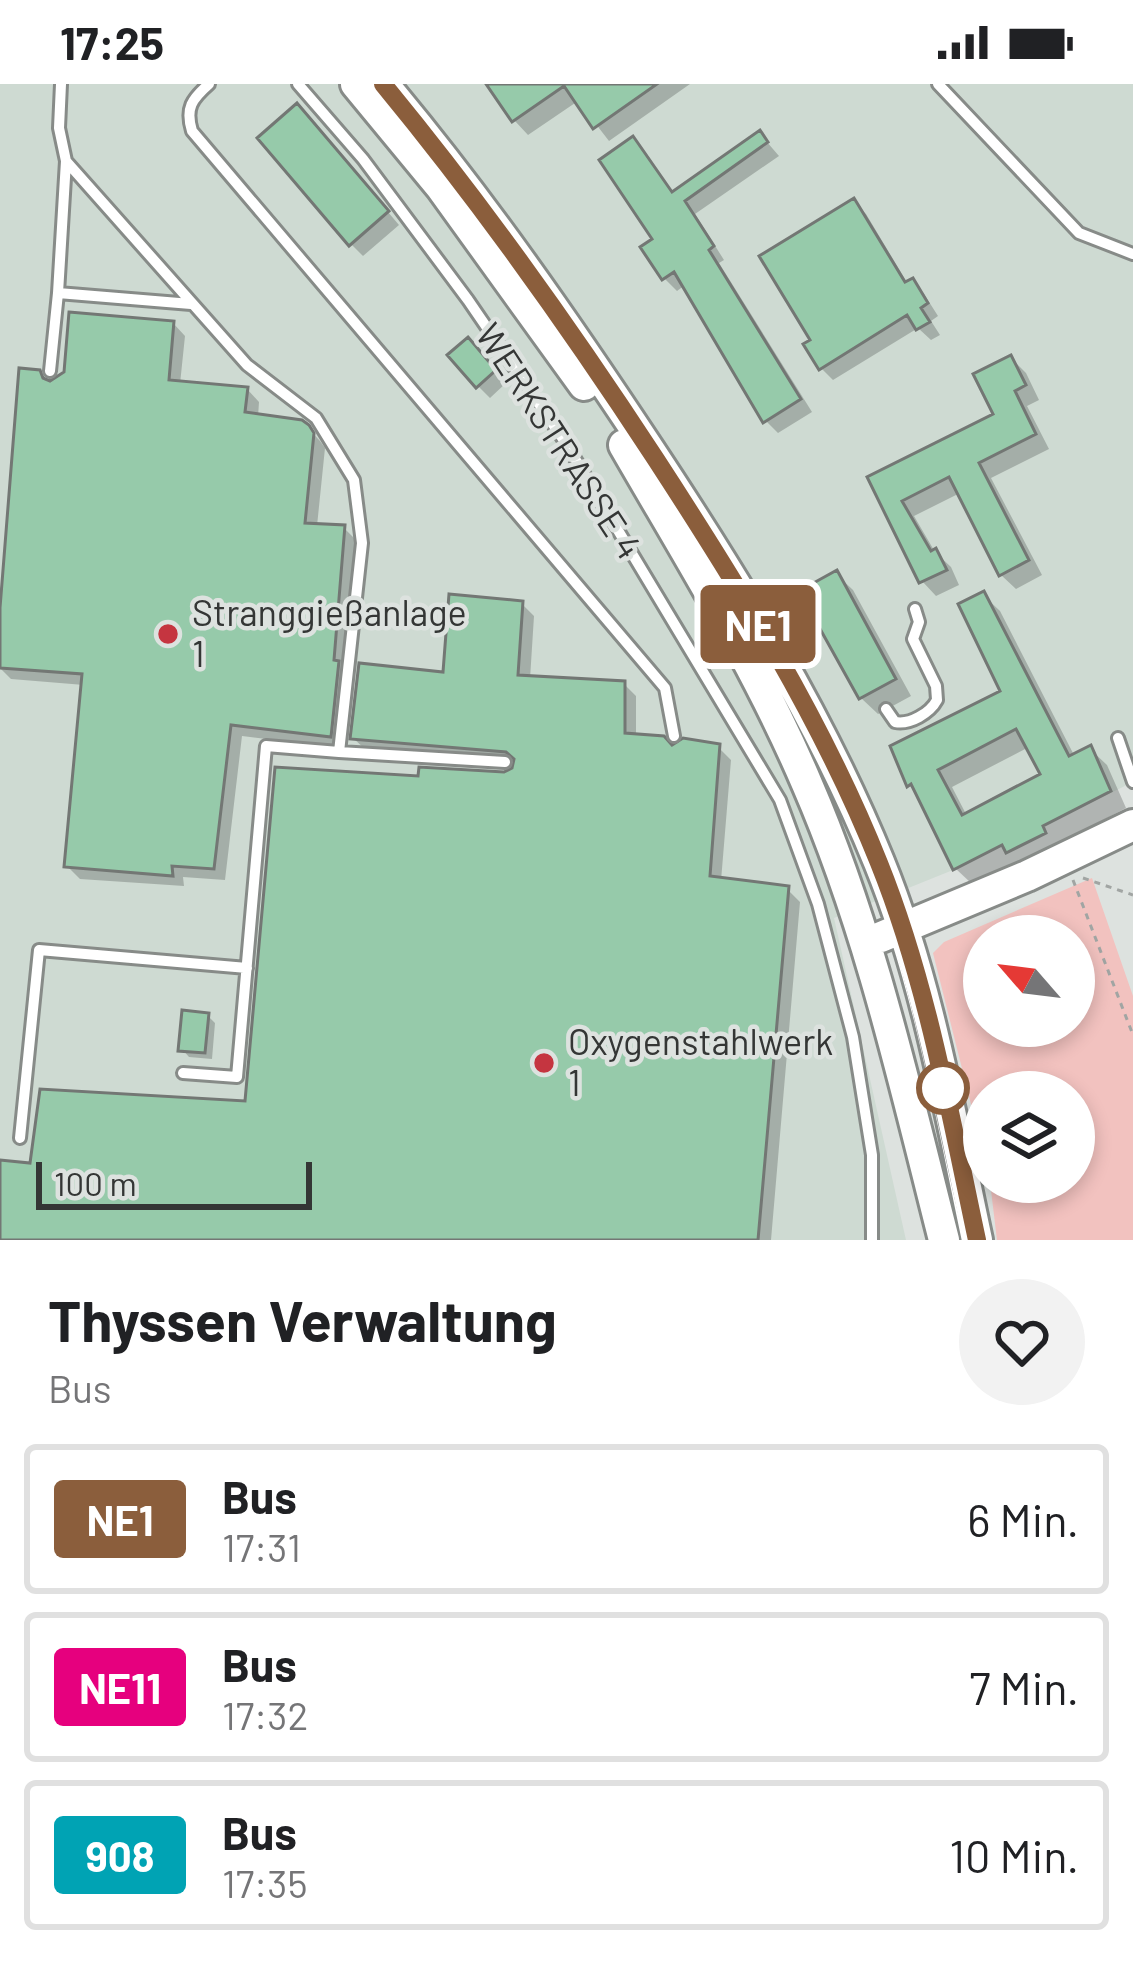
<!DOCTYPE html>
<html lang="de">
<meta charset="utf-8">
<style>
:root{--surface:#fff;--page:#f2f2f2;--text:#202124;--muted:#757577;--line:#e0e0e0}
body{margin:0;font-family:Barlow,sans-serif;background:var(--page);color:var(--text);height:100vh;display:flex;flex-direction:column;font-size:45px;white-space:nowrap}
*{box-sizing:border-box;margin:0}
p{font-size:39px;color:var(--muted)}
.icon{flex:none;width:66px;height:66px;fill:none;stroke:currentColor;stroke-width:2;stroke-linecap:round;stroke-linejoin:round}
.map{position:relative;height:1156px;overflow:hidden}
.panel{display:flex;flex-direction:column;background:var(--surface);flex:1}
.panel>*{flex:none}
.badge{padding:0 24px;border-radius:9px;font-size:42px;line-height:78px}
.needle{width:78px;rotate:298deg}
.controls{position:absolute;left:963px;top:831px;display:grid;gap:24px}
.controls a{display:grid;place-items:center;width:132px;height:132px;border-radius:50%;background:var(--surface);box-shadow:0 6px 18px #0003;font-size:60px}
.scale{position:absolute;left:36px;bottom:30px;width:276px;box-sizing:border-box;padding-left:12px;border:6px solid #343635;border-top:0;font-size:33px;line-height:42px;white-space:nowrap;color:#343635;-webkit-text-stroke:9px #dde2df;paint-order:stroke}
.map>.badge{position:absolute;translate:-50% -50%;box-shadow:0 0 0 6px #fff}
.round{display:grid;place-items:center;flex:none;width:126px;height:126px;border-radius:63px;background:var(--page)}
.headline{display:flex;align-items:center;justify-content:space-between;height:204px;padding:0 48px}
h1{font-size:57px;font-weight:700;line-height:90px}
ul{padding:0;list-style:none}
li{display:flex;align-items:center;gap:36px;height:150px;margin:0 24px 18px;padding:0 24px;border:6px solid var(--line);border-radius:12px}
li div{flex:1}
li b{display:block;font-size:45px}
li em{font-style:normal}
li .badge{min-width:132px;font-weight:700;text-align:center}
.status{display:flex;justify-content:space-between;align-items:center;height:84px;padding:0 60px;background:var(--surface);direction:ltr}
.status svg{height:33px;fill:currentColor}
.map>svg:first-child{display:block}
.built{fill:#cedad2}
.green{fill:#f2c2bf;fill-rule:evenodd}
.shadow{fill:#0003;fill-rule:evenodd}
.building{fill:#96caaa;stroke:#737774;stroke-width:3;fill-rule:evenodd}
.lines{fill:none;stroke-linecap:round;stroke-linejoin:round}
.service-casing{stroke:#878b88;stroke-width:16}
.secondary-casing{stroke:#878b88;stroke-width:36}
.path{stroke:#a1a5a3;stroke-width:3;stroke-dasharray:6 6;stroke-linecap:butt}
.service{stroke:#fff;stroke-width:10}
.secondary{stroke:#fff;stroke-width:30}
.tram{stroke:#8e918f;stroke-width:3}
.line-casing{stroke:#fff;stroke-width:27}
.line{stroke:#8b5e3c;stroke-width:18}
.poi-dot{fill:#c53540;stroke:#dde2df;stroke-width:4.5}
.stop-dot{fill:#fff;stroke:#8b5e3c;stroke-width:6}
.labels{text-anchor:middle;stroke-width:9;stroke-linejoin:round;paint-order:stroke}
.street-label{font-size:36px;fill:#343635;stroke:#dde2df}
.poi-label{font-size:36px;fill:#343635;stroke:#dde2df;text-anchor:start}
</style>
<div class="status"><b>17:25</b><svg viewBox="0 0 49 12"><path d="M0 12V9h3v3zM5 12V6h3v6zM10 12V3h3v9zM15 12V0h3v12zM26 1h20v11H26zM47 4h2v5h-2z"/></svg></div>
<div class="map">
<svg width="1133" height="1156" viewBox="0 0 1133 1156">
<rect width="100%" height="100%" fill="#dde2df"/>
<path class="built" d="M0,0H1133V698L953,786L834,834L906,1156H0Z"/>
<path class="green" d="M1092,794L1133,912V1156H997L990,1098H1074V1008H984V1072L933,869L944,858ZM984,852H1074V942H984Z"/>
<path class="shadow" d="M498,0H690L609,57L578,17L528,51L514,36Z
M309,35L399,141L363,172L351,160Z
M760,50L779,72L695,130L724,176L719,179L812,328L778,349L766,337L685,201L677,207L664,194L633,56L674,111Z
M854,118L866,130L908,200L912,198L924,210L938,232L931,237L940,251L931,256L918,244L833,296L821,284L814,257Z
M173,239L185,252L180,300L247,305L259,318L258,333L307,343L320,357L325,364L317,442L344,444L356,456L342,664L242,652L225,796L183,793L184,802L80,795L67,782L84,601L11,595L0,584L39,289L50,300Z
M480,269L506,299L490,314L478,302Z
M1011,274L1026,289L1039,316L1027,322L1049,365L991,394L1042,491L1016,505L1001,491L960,409L914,432L935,468L951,483L959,501L936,512L922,497L871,394L997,332Z
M836,490L853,506L911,612L878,630L861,614Z
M983,511L1000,527L1075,673L1090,665L1107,681L1126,724L1058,760L1061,766L1025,784L1018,777L972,800L955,784L921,713L909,701L1004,609ZM1029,663L1044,691L967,732L952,703Z
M522,520L534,532L530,595L624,600L636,612V653L673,664L718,663L731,676L721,797L787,805L800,818L771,1156H0V1079L33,1082L248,1020L421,695L505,691L517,684L516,679L366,666L353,654L446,591Z
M208,932L215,939L212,975L189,973L182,965Z"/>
<path class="building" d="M486,0H657L593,45L564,2L512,38Z
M297,19L389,127L349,162L257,54Z
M760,46L768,58L685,117L714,162L709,166L801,315L763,339L674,188L662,196L640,163L652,155L599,76L633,52L672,108Z
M854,114L905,198L913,194L928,219L921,224L930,238L916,246L907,231L819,286L803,260L810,256L759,172Z
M69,228L174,237L169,296L248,303L245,328L302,336L309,341L314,349L305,439L345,441L334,576L339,577L331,653L231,641L214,785L172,782L173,792L64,783L82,590L0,584V524L19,284L40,286L43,294L50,297L64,288Z
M468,253L496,286L476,304L447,271Z
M1011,271L1026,301L1015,307L1036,350L979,379L1029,476L999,492L949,393L902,417L931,467L936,464L947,486L919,499L867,393L993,330L973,290Z
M837,486L896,595L859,615L799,507Z
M984,507L1069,672L1091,661L1111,707L1043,742L1046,749L1006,769L1002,761L953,786L911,700L907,703L890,662L1000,607L958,520ZM1016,645L1040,690L962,731L938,686Z
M449,510L523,517L518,591L625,597V649L664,652L672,661L683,654L720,660L710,792L789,802L758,1156H0V1076L30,1079L40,1005L245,1017L275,683L418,692L419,683L504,688L512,684L514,675L506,668L350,655L359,579L443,588Z
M182,926L209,929L205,969L178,967Z"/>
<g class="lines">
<defs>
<path id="service" d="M61,0L59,44L66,77L247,281L316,334L354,396L362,459L339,668L266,662L237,993L183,989
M209,0C192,15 185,24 192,47L665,604L674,652
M298,0L363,75L468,216L565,358L780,716L818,820L853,953L872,1071V1156
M938,0L1079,149L1133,170
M66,77L58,209L191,220
M50,287L58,209
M886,625L895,638C910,641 930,629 937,616L936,602L913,555L919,538L915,525
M1118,654L1133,698
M339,668L505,678
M20,1054L39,866L247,884"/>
<path id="secondary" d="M356,0L441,103L584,301
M383,0C481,117 566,240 650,367C736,497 820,633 879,778C928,898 950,1030 977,1156
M624,361C688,472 757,582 807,700C870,845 905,1003 944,1156
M881,853L1027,792L1133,741"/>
</defs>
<use href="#service" class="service-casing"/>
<use href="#secondary" class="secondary-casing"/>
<path class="path" d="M1083,794L1133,811
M1073,796L1133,951"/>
<use href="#service" class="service"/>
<use href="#secondary" class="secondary"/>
<path class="tram" d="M376,0C505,155 623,321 726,496C784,595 839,696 878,804C918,918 937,1040 966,1156"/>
</g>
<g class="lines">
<defs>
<path id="line" d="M383,0C482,120 570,244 655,374C739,503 822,636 879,779C927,898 950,1030 977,1156"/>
</defs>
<use href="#line" class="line-casing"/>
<use href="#line" class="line"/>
</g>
<g class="poi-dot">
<circle cx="168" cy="550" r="12"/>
<circle cx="544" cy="979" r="12"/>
</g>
<circle class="stop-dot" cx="943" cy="1004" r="24"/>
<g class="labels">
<g class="street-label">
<text transform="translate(559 357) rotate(57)" y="13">WERKSTRASSE 4</text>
</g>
<g class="poi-label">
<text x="192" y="542">Stranggießanlage<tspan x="192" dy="41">1</tspan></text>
<text x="568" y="971">Oxygenstahlwerk<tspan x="568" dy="41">1</tspan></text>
</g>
</g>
</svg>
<div class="controls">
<a><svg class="needle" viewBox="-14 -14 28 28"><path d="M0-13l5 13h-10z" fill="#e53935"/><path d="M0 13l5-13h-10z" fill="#757577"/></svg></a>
<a><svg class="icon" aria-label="layers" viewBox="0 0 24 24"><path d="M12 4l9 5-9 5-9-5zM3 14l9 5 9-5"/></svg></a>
</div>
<div class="scale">100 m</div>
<b class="badge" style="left:758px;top:540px;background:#8b5e3c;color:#fff">NE1</b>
</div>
<section class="panel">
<div class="headline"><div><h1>Thyssen Verwaltung</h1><p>Bus</p></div><a class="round"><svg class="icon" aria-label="heart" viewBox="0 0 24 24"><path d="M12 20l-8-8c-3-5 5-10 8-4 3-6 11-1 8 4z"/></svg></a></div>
<ul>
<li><span class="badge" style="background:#8b5e3c;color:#fff">NE1</span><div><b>Bus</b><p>17:31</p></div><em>6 Min.</em></li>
<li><span class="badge" style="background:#e6007e;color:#fff">NE11</span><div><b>Bus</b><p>17:32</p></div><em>7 Min.</em></li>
<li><span class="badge" style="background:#00a3b4;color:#fff">908</span><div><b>Bus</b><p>17:35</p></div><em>10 Min.</em></li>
</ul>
</section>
